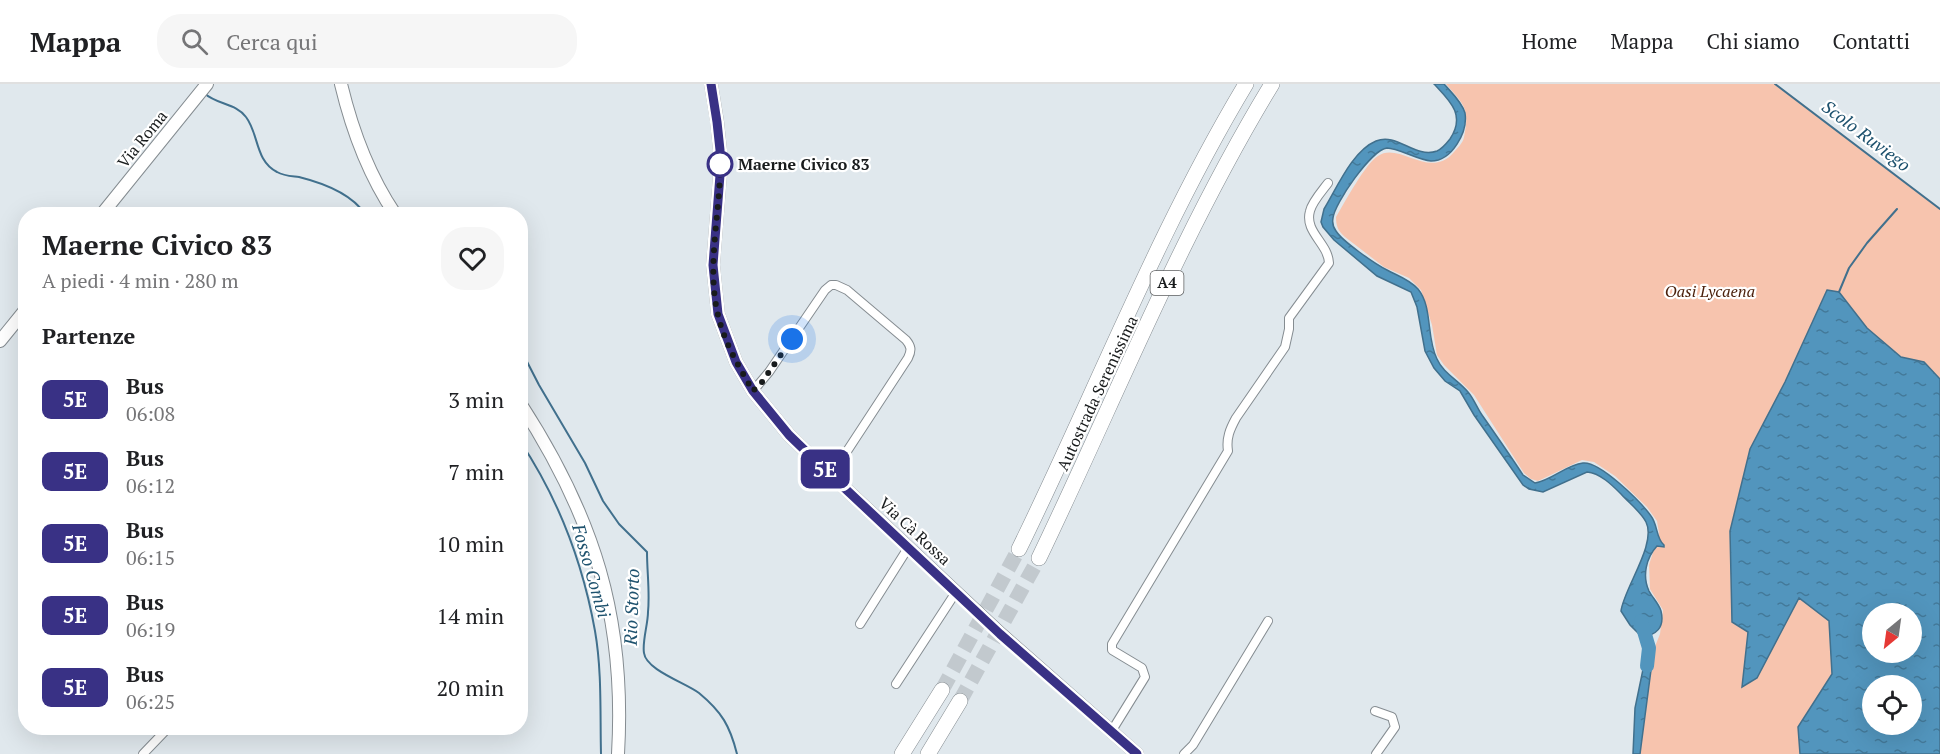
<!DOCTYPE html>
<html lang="it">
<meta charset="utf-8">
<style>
:root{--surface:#fff;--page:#f6f6f6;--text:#202124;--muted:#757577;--line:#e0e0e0}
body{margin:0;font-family:"PT Serif",serif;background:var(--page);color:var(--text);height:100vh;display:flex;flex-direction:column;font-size:22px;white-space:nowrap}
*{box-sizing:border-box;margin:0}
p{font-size:20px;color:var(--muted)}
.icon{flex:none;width:33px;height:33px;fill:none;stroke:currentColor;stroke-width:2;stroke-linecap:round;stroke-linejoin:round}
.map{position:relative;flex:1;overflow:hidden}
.panel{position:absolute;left:18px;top:123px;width:510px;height:528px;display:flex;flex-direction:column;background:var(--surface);border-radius:24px;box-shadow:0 6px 24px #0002}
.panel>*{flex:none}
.badge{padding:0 12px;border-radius:9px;font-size:21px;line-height:39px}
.needle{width:39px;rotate:209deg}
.buttons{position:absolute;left:1862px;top:519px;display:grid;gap:12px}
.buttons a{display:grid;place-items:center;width:60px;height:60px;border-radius:50%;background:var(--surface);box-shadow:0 6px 24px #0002;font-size:30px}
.you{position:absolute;width:30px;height:30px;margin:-15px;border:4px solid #fff;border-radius:50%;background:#1a73e8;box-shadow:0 0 0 9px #1a73e833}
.map>.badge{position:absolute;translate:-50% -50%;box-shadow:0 0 0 3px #fff}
h2{padding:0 24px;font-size:22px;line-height:54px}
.round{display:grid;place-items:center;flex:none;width:63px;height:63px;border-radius:24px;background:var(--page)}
.summary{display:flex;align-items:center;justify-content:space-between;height:102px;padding:0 24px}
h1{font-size:28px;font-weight:600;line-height:45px}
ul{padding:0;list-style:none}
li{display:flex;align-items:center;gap:18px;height:72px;padding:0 24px}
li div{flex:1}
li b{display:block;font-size:22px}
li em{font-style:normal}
li .badge{min-width:66px;font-weight:700;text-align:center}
header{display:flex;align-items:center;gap:36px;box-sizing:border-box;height:84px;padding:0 30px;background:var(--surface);border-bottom:2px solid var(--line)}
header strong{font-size:28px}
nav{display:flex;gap:33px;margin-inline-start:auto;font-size:21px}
.search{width:420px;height:54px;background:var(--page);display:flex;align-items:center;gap:15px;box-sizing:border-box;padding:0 21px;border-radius:24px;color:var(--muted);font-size:22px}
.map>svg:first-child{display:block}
.green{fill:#f7c4ae;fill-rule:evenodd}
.water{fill:url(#water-ripples);stroke:#41708d;stroke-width:1.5;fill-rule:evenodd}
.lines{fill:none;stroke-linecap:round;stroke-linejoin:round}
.stream{stroke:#41708d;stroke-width:2}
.river{stroke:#5295bd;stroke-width:14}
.motorway-tunnel{stroke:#c2c9ce;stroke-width:15;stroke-dasharray:15 8;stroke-linecap:butt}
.minor-casing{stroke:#858c91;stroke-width:10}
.secondary-casing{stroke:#858c91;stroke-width:14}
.motorway-casing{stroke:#858c91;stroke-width:16}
.minor{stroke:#fff;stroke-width:8}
.secondary{stroke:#fff;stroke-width:12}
.motorway{stroke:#fff;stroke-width:15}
.line-casing{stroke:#fff;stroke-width:14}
.line{stroke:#393185;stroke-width:9}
.walk{stroke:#181b1c;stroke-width:6;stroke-dasharray:0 10.8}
.stop-dot{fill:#fff;stroke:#393185;stroke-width:3}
.labels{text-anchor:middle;stroke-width:4.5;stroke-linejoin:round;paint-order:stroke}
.shield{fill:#fff;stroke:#5d5f60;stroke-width:1.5}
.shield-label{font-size:15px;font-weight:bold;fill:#181b1c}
.street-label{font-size:16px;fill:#181b1c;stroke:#fff}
.stop-label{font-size:16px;font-weight:bold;fill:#181b1c;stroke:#fff;text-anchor:start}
.park-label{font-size:16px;font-style:italic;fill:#4a1f0a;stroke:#fff}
.water-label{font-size:18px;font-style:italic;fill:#1e526e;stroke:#fff}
</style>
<header>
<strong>Mappa</strong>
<div class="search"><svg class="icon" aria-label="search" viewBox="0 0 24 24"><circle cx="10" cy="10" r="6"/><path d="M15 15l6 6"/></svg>Cerca qui</div>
<nav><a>Home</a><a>Mappa</a><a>Chi siamo</a><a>Contatti</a></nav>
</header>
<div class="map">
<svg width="1940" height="670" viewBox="0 0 1940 670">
<defs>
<pattern id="water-ripples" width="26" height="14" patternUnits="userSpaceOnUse" patternTransform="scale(1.5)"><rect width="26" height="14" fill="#5295bd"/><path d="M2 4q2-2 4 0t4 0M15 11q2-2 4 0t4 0" fill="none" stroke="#437999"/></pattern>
</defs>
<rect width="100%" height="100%" fill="#e0e8ed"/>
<path class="green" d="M1446,0H1776L1940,125V670H1640L1654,565L1660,550L1663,526L1650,505L1649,481L1659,449L1657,437L1647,423L1615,392L1594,378L1582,376L1538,397L1531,395L1524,389L1474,311L1444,281L1437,271L1432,241L1421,206L1409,194L1384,183L1345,153C1338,147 1336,142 1336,133C1345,118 1365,80 1378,72C1399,57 1430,97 1454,68C1458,63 1463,59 1464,53C1470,24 1464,21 1446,0ZM1872,530H1911V568H1872ZM1872,602H1911V640H1872Z"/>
<path class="water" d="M1434,0H1444C1451,8 1462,18 1465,29C1468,48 1452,77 1431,77C1418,76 1398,64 1387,64C1372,65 1334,120 1333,134C1332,139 1333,143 1336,147C1342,157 1375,180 1387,186C1398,192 1409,195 1418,205C1433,223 1426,254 1437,275C1443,289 1458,296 1468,308C1474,315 1477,324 1482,331C1496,351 1510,371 1523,391L1535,399C1552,396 1566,381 1583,379C1600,377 1641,418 1651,432C1658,441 1656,455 1664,461V463L1657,462C1646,474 1642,492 1649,507C1652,513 1659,520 1661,527C1665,544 1656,551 1642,553L1630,541L1621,527C1624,504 1657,460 1646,438C1641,428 1629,419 1621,410C1612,401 1600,389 1587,388L1543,408L1529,405L1523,401L1474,331L1460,307L1445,297L1434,284L1425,267L1417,223L1411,208L1377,192L1334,156L1323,143L1321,138L1324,125C1337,104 1352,67 1376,57C1397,48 1415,75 1437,67C1442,65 1446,60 1450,55C1466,31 1450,17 1434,0Z
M1827,206L1839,208L1867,244L1901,273L1924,278L1940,295V670H1800L1798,643L1832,590L1829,537L1799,514L1757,594L1742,603L1748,548L1732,538L1730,447L1750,365L1785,298ZM1872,530H1911V568H1872ZM1872,602H1911V640H1872Z
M1652,563L1651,586L1640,670H1633L1635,624L1647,566Z"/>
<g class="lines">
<path class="stream" d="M1775,0L1940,125
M204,9C217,21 236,19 246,33C259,50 255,77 277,88C284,92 291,92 299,93C323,99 351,109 365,130
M1839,208L1849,184L1867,159L1897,125
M520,264L539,301L585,379L603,417L619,440L647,468C647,488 650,509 648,528C648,540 642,558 644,569C646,586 686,599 699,609C722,628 730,642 737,670
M520,357C558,414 583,480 595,547C602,587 600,629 601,670"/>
<path class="river" d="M1641,537L1649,564L1647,582"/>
<path class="motorway-tunnel" d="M942,606L1019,465
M960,617L1039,474"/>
<defs>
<path id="minor" d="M753,307L769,288L825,206L831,201H836L847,206L906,256C911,262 912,266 908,274L836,384L829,390
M860,540L908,464
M896,600L956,508
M1375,627L1392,633L1395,643L1376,670
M1111,648L1145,593L1142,584L1112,566V560L1228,367C1226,354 1230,345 1236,334L1285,263L1289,245V234L1329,179C1328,159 1304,148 1310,127C1312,118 1322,107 1328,99
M143,670L168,644
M1184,670L1193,661L1268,537"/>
<path id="secondary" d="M341,0C352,46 368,90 395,130
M711,0L717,37L720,66V91L713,181L718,230L736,278L753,307L789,351L820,381L1001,550L1137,670
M102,130L207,0
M0,257L26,225
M520,319C594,433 626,534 618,670"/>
<path id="motorway" d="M1019,465C1095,310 1157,148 1246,0
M1039,474C1115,316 1180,151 1272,0
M902,670L942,606
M928,670L960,617"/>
</defs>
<use href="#minor" class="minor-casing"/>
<use href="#secondary" class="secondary-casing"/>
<use href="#motorway" class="motorway-casing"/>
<use href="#minor" class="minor"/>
<use href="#secondary" class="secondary"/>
<use href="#motorway" class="motorway"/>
</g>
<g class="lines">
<defs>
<path id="line" d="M711,0L717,38L720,66V91L713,181L718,230L736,278L753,307L789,351L820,381L1000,550L1137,670"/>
</defs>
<use href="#line" class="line-casing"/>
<use href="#line" class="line"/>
<path class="walk" d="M720,80C721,125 706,182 718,231C724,258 739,283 753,307L762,298L792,255"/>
</g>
<circle class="stop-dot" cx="720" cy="80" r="12"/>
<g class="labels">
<rect class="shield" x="1150.5" y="187" width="33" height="24" rx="4.5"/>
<g class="shield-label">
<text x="1167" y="204">A4</text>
</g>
<g class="street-label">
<text transform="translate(142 55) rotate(-51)" y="6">Via Roma</text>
<text transform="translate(1097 309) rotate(-65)" y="6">Autostrada Serenissima</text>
<text transform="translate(915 447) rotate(43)" y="6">Via Cà Rossa</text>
</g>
<g class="stop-label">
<text x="738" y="86">Maerne Civico 83</text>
</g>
<g class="park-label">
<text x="1710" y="213">Oasi Lycaena</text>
</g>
<g class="water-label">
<text transform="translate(1866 52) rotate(37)" y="6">Scolo Ruviego</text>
<text transform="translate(591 487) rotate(74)" y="6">Fosso Combi</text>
<text transform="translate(632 523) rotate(-88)" y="6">Rio Storto</text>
</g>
</g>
</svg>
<div class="buttons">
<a><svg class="needle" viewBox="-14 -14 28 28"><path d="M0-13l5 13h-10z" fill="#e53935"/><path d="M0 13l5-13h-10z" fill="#757577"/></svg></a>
<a><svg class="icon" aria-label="locate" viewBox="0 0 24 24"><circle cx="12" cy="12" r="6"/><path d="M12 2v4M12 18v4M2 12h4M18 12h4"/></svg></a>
</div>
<div class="you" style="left:792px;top:255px"></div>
<b class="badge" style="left:825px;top:385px;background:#393185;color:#fff">5E</b>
<section class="panel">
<div class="summary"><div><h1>Maerne Civico 83</h1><p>A piedi · 4 min · 280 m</p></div><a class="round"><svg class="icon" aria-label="heart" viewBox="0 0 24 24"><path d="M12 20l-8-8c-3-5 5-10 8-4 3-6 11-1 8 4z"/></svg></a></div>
<h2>Partenze</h2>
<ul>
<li><span class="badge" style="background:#393185;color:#fff">5E</span><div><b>Bus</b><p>06:08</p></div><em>3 min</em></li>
<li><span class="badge" style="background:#393185;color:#fff">5E</span><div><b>Bus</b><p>06:12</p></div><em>7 min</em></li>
<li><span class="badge" style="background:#393185;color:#fff">5E</span><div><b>Bus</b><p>06:15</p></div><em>10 min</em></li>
<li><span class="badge" style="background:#393185;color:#fff">5E</span><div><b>Bus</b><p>06:19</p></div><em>14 min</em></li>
<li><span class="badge" style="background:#393185;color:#fff">5E</span><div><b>Bus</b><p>06:25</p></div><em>20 min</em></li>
</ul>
</section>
</div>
